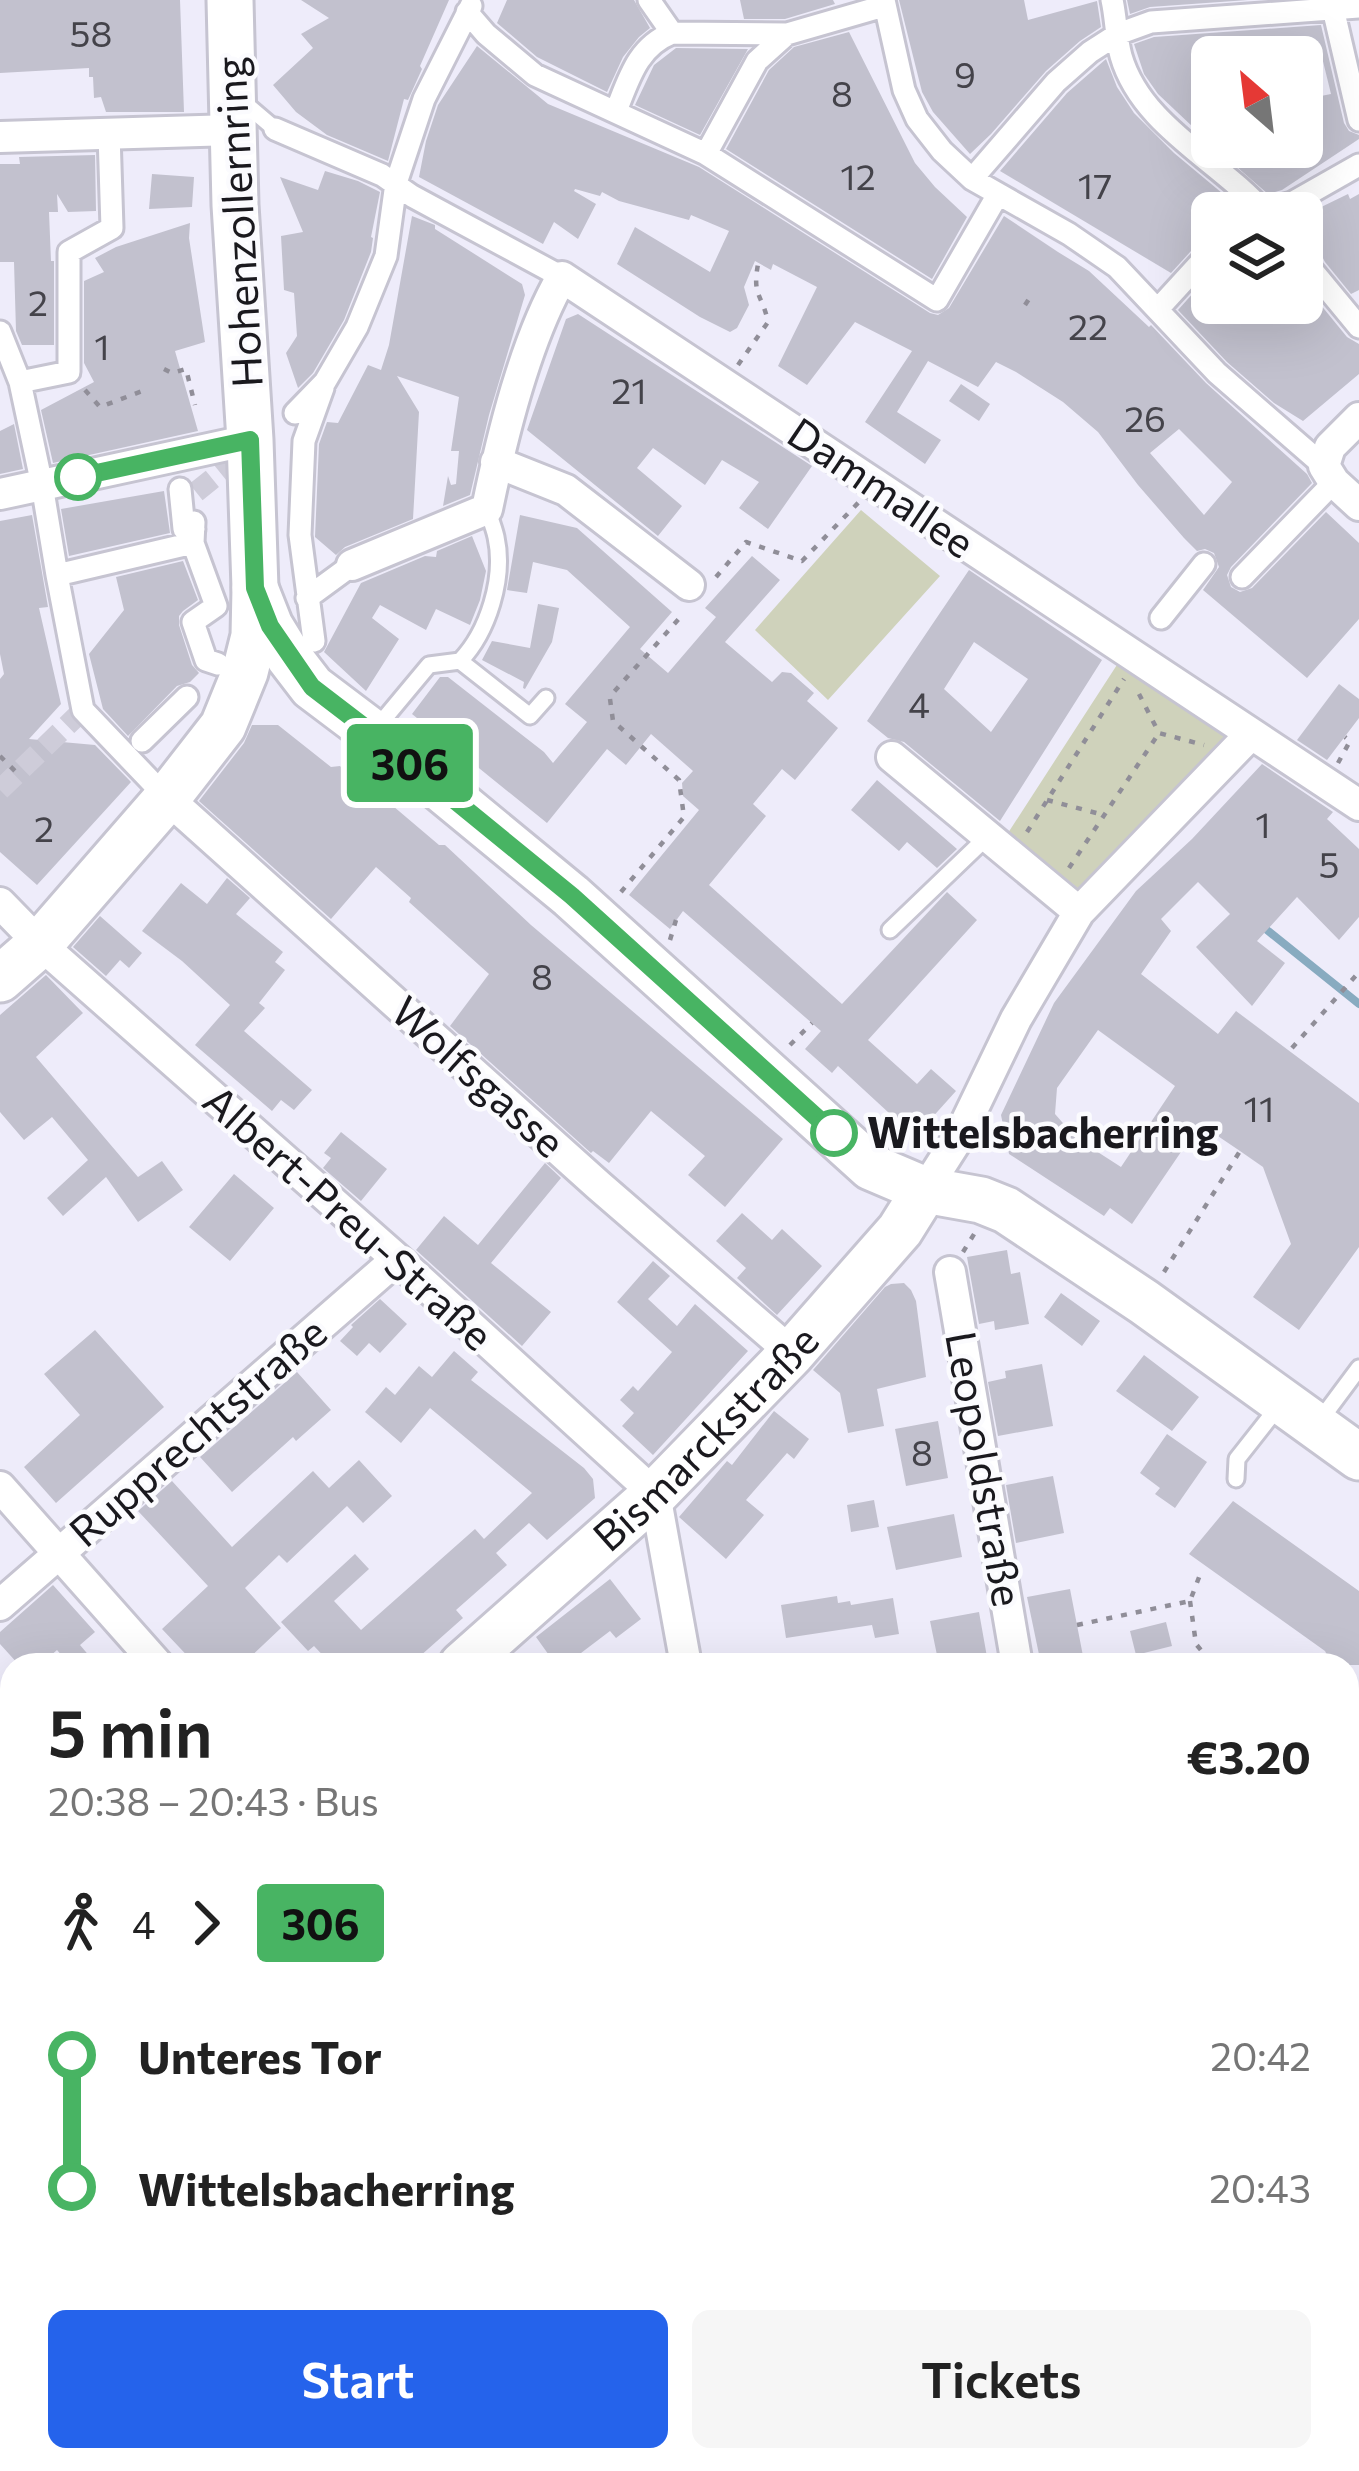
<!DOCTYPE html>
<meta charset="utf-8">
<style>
:root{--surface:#fff;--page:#f6f6f6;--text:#222;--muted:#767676;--accent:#2563eb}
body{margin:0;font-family:Commissioner,sans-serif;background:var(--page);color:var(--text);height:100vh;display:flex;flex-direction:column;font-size:45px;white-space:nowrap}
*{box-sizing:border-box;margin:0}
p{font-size:39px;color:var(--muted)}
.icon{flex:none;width:66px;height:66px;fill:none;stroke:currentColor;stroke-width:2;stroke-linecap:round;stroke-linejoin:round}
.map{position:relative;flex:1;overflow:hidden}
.panel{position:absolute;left:0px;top:1653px;width:1359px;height:819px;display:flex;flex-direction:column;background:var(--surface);border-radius:36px 36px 0 0;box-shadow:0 12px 48px #0002}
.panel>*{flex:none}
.badge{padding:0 24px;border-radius:9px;font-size:42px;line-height:78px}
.needle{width:78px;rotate:332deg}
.controls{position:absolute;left:1191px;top:36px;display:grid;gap:24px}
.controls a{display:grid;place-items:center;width:132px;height:132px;border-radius:18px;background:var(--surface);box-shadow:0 12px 48px #0002;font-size:60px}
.map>.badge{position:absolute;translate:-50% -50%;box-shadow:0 0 0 6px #fff}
.legs{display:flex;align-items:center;gap:18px;height:132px;padding:0 48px;font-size:39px}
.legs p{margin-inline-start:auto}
.headline{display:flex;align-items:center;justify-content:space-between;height:204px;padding:0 48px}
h1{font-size:66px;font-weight:600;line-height:90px}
.button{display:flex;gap:24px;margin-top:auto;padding:24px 48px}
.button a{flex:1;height:138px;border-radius:18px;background:var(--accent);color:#fff;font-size:48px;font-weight:600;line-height:138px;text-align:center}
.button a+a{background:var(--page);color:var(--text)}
ul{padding:0 48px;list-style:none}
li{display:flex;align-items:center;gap:42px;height:132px;font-size:45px}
li i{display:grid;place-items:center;width:18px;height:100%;margin:0 15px;background:currentColor}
li i::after{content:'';width:30px;height:30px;margin:-15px;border:9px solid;border-radius:50%;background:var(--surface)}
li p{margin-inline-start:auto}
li:first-child i{background:linear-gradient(#0000 50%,currentColor 0)}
li:last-child i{background:linear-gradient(currentColor 50%,#0000 0)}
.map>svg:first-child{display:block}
.green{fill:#cfd2bb}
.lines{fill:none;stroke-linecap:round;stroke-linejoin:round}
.stream{stroke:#88abc0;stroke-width:8}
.building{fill:#c2c1ce;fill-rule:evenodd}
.pedestrian-tunnel{stroke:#ceccd9;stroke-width:21;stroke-dasharray:21 10;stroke-linecap:butt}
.service-casing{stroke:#c6c4d1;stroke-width:21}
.pedestrian-casing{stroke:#c6c4d1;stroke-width:27}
.minor-casing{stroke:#c6c4d1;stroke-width:36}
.secondary-casing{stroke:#c6c4d1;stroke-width:48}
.primary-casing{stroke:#c6c4d1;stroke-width:51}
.path{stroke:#908e98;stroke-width:4.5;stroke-dasharray:6 9;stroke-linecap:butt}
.service{stroke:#fff;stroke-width:15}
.pedestrian{stroke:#fff;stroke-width:21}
.minor{stroke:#fff;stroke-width:30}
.secondary{stroke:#fff;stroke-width:42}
.primary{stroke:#fff;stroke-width:45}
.line-1-casing{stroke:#fff;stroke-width:27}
.line-1{stroke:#48b463;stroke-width:18}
.stop-1-dot{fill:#fff;stroke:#48b463;stroke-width:6}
.labels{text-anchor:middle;stroke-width:9;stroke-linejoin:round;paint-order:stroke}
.number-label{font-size:36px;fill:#44434a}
.street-label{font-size:42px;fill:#1a191e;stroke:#fbfbfe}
.stop-label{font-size:42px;font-weight:bold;fill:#1a191e;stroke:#fbfbfe;text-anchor:start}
</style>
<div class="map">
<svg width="1359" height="2471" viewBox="0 0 1359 2471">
<rect width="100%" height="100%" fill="#eeecfa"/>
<path class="green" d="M861,510L940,576L828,700L755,630Z
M1124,654L1234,733L1084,893L1008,833Z"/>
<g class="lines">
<path class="stream" d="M1262,926L1359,1004"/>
</g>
<path class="building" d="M0,0H180L184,112H106L101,97L94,98L93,77H89V68L0,73Z
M301,0H449L420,66L422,69L408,100L404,99L388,161L327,135L296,112L273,85L313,48L301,34L329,18Z
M507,0H634L650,28L639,37L623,57L607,92L537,57L497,23Z
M740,0H833L835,4L785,19H744Z
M899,0H1024L1028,20L1097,1L1101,27L1080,41L1046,71L991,134L970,154L933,112L922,92Z
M1127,0H1248L1150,7L1130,14Z
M1321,25L1344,123L1349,131L1359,135V139L1282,190L1268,194L1214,147H1302V108L1311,98L1331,94L1319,45L1276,57H1212V145L1158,94L1144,74L1134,44L1154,37Z
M849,32L915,163L935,187L967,217L932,279L726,149L769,70L794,47Z
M477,46L548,104L699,167L930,313L938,315L949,308L1004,216L1058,252L1089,271L1149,327L1151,325L1206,383L1307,474L1312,483L1231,567L1227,575L1231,587L1240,592L1252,588L1326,512L1359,543V619L1307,678L1203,590L1219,567L1214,553L1205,549L1197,551L1184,538L1138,485L1098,432L1063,402L1016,372L996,362L978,387L928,361L897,412L941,440L925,464L865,422L912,351L855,322L807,385L778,366L817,287L773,264L771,270L755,261L744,287L749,305L737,328L730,332L700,317L617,264L635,227L710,272L729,231L691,215L689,220L619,201L602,192L600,196L575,189L574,191L596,204L578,239L554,222L543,244L419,177L426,141L438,105ZM1179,429L1232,482L1204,515L1150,453Z
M676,48L748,49L700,135L635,105L654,65Z
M1106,59L1117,87L1134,113L1174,153L1234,203L1226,213H1212V235L1201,240L1171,273L1000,171L1067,93Z
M95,155L96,211L68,212L57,194L58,212H49L51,261H54V345H22L16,331L14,262H0V164H20L19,157Z
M325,171L358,181L380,192L371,237L373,238L371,252L344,320L313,373L298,388L286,353L297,336L294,293L284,290L281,236L303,232L280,177L318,190Z
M152,174L194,177L192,207L149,209Z
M1348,194L1350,199L1359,194V290L1351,294L1325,262L1307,228L1313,211Z
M412,216L435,225V229L522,284L525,295L489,415L470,495L443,506L448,476L451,485L456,484L459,451H451L459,397L397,376L419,412L413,519L345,547L336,555L315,537L319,444L327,422L338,423L368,365L381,370L389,345Z
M190,223L189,238L205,342L175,351L198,431L53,463L41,410L94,382L84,363V281L104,272L95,258L116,247Z
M1212,272V303H1302V282L1347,337L1359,344V374L1303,421L1274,403L1227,362L1178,310Z
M578,314L812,466L768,529L739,508L759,482L722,460L705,485L653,448L637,468L682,506L658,536L527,430L566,319Z
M961,384L990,404L979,421L949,401Z
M14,424L23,469L0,474V431Z
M164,491L170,533L69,556L61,509Z
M32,515L48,607L39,608L61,704L29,739L95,745L131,782L37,885L0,852V679L4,674L0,654V521Z
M520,515L577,528L672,612L640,649L668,673L716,617L705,608L752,556L780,580L725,642L772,682L782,672L791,673L814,693L807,701L838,728L795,780L782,769L753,804L766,816L709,885L842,1004L947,892L977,920L868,1040L917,1084L931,1069L956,1091L911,1141L885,1118L889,1113L838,1066L832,1073L805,1049L821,1031L683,911L670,929L629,895L699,810L683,796L682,783L693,771L651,734L626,765L607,749L547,823L412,714L440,677H448L544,752L553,763L587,722L565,704L630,627L567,570L533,562L527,593L507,590Z
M472,536L486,571L480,600L470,625L436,609L426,630L380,605L372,618L399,639L366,691L324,652L361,583L425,556L436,557L437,551Z
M183,561L198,600L183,611L179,616V625L192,665L199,673L190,682L177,686L128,736L103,709L89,654L124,610L116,577Z
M969,570L1102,660L1000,821L904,742L888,738L867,721ZM974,642L1028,679L991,732L944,689Z
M538,604L559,608L552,642L525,689L523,688L524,682L482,660L492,641L530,648Z
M1339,684L1359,699V718L1327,760L1297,740Z
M252,725H278L331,767L340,766L376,802L391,800L393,806L439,845H445L531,925L783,1139L725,1207L688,1175L705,1156L651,1111L609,1163L593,1151L591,1153L450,1026L489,974L409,902L411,898L376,867L331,919L199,801L244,743Z
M1262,764L1333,812L1327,819L1359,849V917L1339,940L1297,897L1257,941L1285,963L1252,1006L1196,947L1230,914L1198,882L1161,919L1171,931L1141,974L1218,1034L1236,1011L1359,1103V1247L1299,1330L1253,1297L1291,1244L1263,1167L1240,1151L1200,1124L1132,1224L1110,1208L1104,1216L1009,1154L1001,1115L1054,1003L1136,891L1192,839ZM1098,1030L1175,1086L1121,1167L1076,1138L1055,1114L1057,1088Z
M877,780L957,849L937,868L907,842L899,851L851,810Z
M227,878L250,898L236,914L283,952L275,962L285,970L259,1003L265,1008L244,1031L312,1090L294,1110L281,1100L272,1111L195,1045L230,1005L182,961L142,931L181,883L207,904Z
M100,916L142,953L129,968L120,960L106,976L73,947Z
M46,975L83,1013L36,1057L138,1177L162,1161L183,1190L138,1222L106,1177L63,1216L47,1198L88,1160L52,1117L24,1140L0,1112V1015Z
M341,1132L387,1169L361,1201L323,1168L331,1158L324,1153Z
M545,1163L561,1178L491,1263L551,1312L522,1346L416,1250L444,1216L478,1245Z
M234,1174L274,1208L230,1261L189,1227Z
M742,1213L772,1240L782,1229L822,1266L777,1315L737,1278L746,1268L716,1241Z
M1007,1250L1011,1274L1020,1272L1029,1324L995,1330L994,1321L979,1324L967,1257Z
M653,1261L670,1276L648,1299L677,1326L695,1304L748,1351L653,1455L622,1426L634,1413L620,1400L633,1386L638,1391L672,1352L617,1302Z
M904,1283L911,1290L916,1301L926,1377L877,1389L884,1426L848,1433L840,1393L813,1370L885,1287L891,1284Z
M1061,1293L1100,1321L1082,1346L1044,1317Z
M380,1299L407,1324L380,1353L369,1343L357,1356L340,1341L353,1327L351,1325Z
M95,1330L164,1407L56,1503L24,1467L80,1415L44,1374Z
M454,1351L478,1372L471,1380L584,1468L593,1479L595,1498L547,1540L529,1523L496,1553L507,1565L456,1610L463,1618L410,1665H332L314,1646L308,1651L281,1622L355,1554L369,1569L334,1601L361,1630L475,1529L484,1539L532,1493L430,1408L401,1443L365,1412L386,1387L395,1395L419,1366L432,1377Z
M1144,1355L1199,1397L1172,1431L1116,1391Z
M1042,1364L1053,1426L998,1436L988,1382L1006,1378L1005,1371Z
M297,1372L331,1410L296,1441L293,1437L232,1492L200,1457Z
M774,1411L809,1439L794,1459L787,1453L746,1500L764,1515L726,1559L679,1517L727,1461L732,1465Z
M938,1421L948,1478L906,1486L895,1429Z
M1167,1434L1207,1462L1175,1508L1155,1494L1160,1488L1140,1473Z
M359,1460L392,1496L363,1523L347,1506L287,1563L279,1555L245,1588L281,1628L242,1665H196L162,1629L208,1586L138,1511L172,1481L232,1547L313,1471L329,1488Z
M1053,1476L1064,1533L1016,1543L1006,1485Z
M874,1500L879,1527L851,1532L847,1505Z
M1233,1501L1359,1591V1665H1332L1325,1651L1189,1554Z
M954,1514L962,1557L896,1570L887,1527Z
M610,1579L641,1619L616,1638L610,1631L581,1653L590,1665H556L536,1637Z
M53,1585L95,1632L80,1645L97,1665H70L57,1650L40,1665H19L0,1644V1632Z
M1070,1589L1083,1656L1041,1664L1027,1597Z
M837,1596L838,1603L850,1601L851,1605L893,1598L899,1634L875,1638L872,1625L786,1638L781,1605Z
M979,1612L987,1657L939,1665L930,1621Z
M1166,1622L1172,1646L1136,1655L1130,1631Z"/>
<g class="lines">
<path class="pedestrian-tunnel" d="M196,492L247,451
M0,790L83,710"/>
<defs>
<path id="service" d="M241,100L275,129
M487,509C490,518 494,528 496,537C505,578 488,632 460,661L530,716L546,698
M374,731L429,665L460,661
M890,930L988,836
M1318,1423L1359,1368
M1236,1479L1237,1459L1278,1407"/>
<path id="pedestrian" d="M649,0L672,33
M884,0L904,90L917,119L942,151L972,179L1069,234L1117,267L1217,373L1324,466
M1112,0C1116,18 1116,38 1121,56C1141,126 1220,161 1265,213
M1334,0L1335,17L1359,120
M467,12L486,34L535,75L706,154L937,300L997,196
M616,111C629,79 637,47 672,33L787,34L884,6
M275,129L382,175L412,196L562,277
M706,154L757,61L787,34
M972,179L1056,82L1090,52L1118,34L1151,22L1359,7
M1256,213L1292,203L1359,165
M1302,258L1359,327
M1158,309L1212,250
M0,332L20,382L42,485L57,575
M20,382L69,372V252L112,228L109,134
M295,413L325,382L357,327L386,256L396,183L424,99L471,6
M180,489L184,529H194
M194,522L193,543L216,606L193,622L206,660L218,664
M1242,577L1334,482
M307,598L352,565
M1161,618L1204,564
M314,641L300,535L304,441L323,388
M142,741L187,697
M167,798L83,710L57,575L193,543"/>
<path id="minor" d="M0,137L233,130
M1359,418L1330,447L1324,466L1334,482L1359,505
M496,462L566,490L689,585
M0,494L250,440
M352,565L487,509C502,436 525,341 562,277L1359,805
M892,757L1079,912
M167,798L598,1185L792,1353
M0,903L40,944L397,1259L655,1494L686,1665
M925,1190L960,1135L1016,1019L1079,912L1251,734
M950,1272L1017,1665
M0,1487L158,1665
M0,1605L397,1259
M0,2242L12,2273
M57,2460L59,2471
M824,2460L826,2471"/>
<path id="secondary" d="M1347,2100L1359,2098
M0,2321L12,2319"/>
<g id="primary">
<path d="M255,588L270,626L289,657L312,687L377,736L571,896L871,1167L925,1190L981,1200L1006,1210L1144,1302L1359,1457"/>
<path d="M0,979L40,944L167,798L223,726L245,672L254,636L255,588L250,440L235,205L230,0"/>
<path id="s1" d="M462,1665L655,1494L792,1353L900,1230L925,1190"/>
<path d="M0,2061L12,2051"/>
</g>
</defs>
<use href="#service" class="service-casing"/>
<use href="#pedestrian" class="pedestrian-casing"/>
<use href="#minor" class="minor-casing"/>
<use href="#secondary" class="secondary-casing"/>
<use href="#primary" class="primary-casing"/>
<path class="path" d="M1025,305L1031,296
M738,365L768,322C762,293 752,297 758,264
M164,369L172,373L186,369L195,405
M85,390L100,407L145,390
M716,577L746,542L802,561L859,502
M1139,694L1159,733L1204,745
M0,756L17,773
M1338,763L1350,741L1345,737
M1047,800L1104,815
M1027,832L1124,679
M1069,868L1159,733
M621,892L684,817L679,780L613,721L610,699L613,693L684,613
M670,940L676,920
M790,1045L812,1023
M1292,1048L1359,972
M963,1252L976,1231
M1164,1272L1240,1151
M1190,1601L1196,1644L1213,1665
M1077,1625L1190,1601L1201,1572"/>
<use href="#service" class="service"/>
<use href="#pedestrian" class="pedestrian"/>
<use href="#minor" class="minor"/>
<use href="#secondary" class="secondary"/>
<use href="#primary" class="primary"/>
</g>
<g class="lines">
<defs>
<path id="line-1" d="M78,477L250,440L255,588L270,626L312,687L376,736L572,896L834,1133"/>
</defs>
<use href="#line-1" class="line-1-casing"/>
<use href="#line-1" class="line-1"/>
</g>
<g class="stop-1-dot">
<circle cx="78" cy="477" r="21"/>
<circle cx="834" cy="1133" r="21"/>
</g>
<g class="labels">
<g class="number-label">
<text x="91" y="47">58</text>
<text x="965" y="88">9</text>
<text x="842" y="107">8</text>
<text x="858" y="190">12</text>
<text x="1095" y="199">17</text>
<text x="38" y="316">2</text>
<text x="1088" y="340">22</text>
<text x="102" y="360">1</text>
<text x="629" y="404">21</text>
<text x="1145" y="432">26</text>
<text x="919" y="718">4</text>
<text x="1263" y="838">1</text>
<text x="44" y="842">2</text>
<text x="1329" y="878">5</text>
<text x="542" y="990">8</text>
<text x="1259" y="1122">11</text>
<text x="922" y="1466">8</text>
</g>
<g class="street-label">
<text transform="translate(239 222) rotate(-93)" y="15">Hohenzollernring</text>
<text transform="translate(881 488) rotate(34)" y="15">Dammallee</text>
<text transform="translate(478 1077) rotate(42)" y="15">Wolfsgasse</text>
<text transform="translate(348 1218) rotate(42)" y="15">Albert-Preu-Straße</text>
<text transform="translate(198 1432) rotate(-41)" y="15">Rupprechtstraße</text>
<text dy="15" stroke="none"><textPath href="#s1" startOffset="333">Bismarckstraße</textPath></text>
<text transform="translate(984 1469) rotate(80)" y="15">Leopoldstraße</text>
</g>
<g class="stop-label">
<text x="867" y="1148">Wittelsbacherring</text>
</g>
</g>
</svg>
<div class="controls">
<a><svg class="needle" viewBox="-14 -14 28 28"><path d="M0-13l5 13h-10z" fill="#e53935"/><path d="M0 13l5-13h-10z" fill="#767676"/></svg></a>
<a><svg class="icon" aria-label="layers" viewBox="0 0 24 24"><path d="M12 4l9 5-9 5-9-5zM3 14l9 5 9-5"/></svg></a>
</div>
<b class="badge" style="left:410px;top:763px;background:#48b463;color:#111">306</b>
<section class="panel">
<div class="headline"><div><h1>5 min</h1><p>20:38 – 20:43 · Bus</p></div><b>€3.20</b></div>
<div class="legs"><svg class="icon" aria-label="walk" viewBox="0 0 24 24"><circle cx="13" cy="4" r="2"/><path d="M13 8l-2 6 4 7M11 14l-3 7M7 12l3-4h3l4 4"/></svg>4<svg class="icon" aria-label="forward" viewBox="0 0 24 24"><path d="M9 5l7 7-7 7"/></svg><b class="badge" style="background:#48b463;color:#111">306</b></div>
<ul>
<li><i style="color:#48b463"></i><b>Unteres Tor</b><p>20:42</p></li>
<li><i style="color:#48b463"></i><b>Wittelsbacherring</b><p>20:43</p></li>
</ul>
<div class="button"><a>Start</a><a>Tickets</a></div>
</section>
</div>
